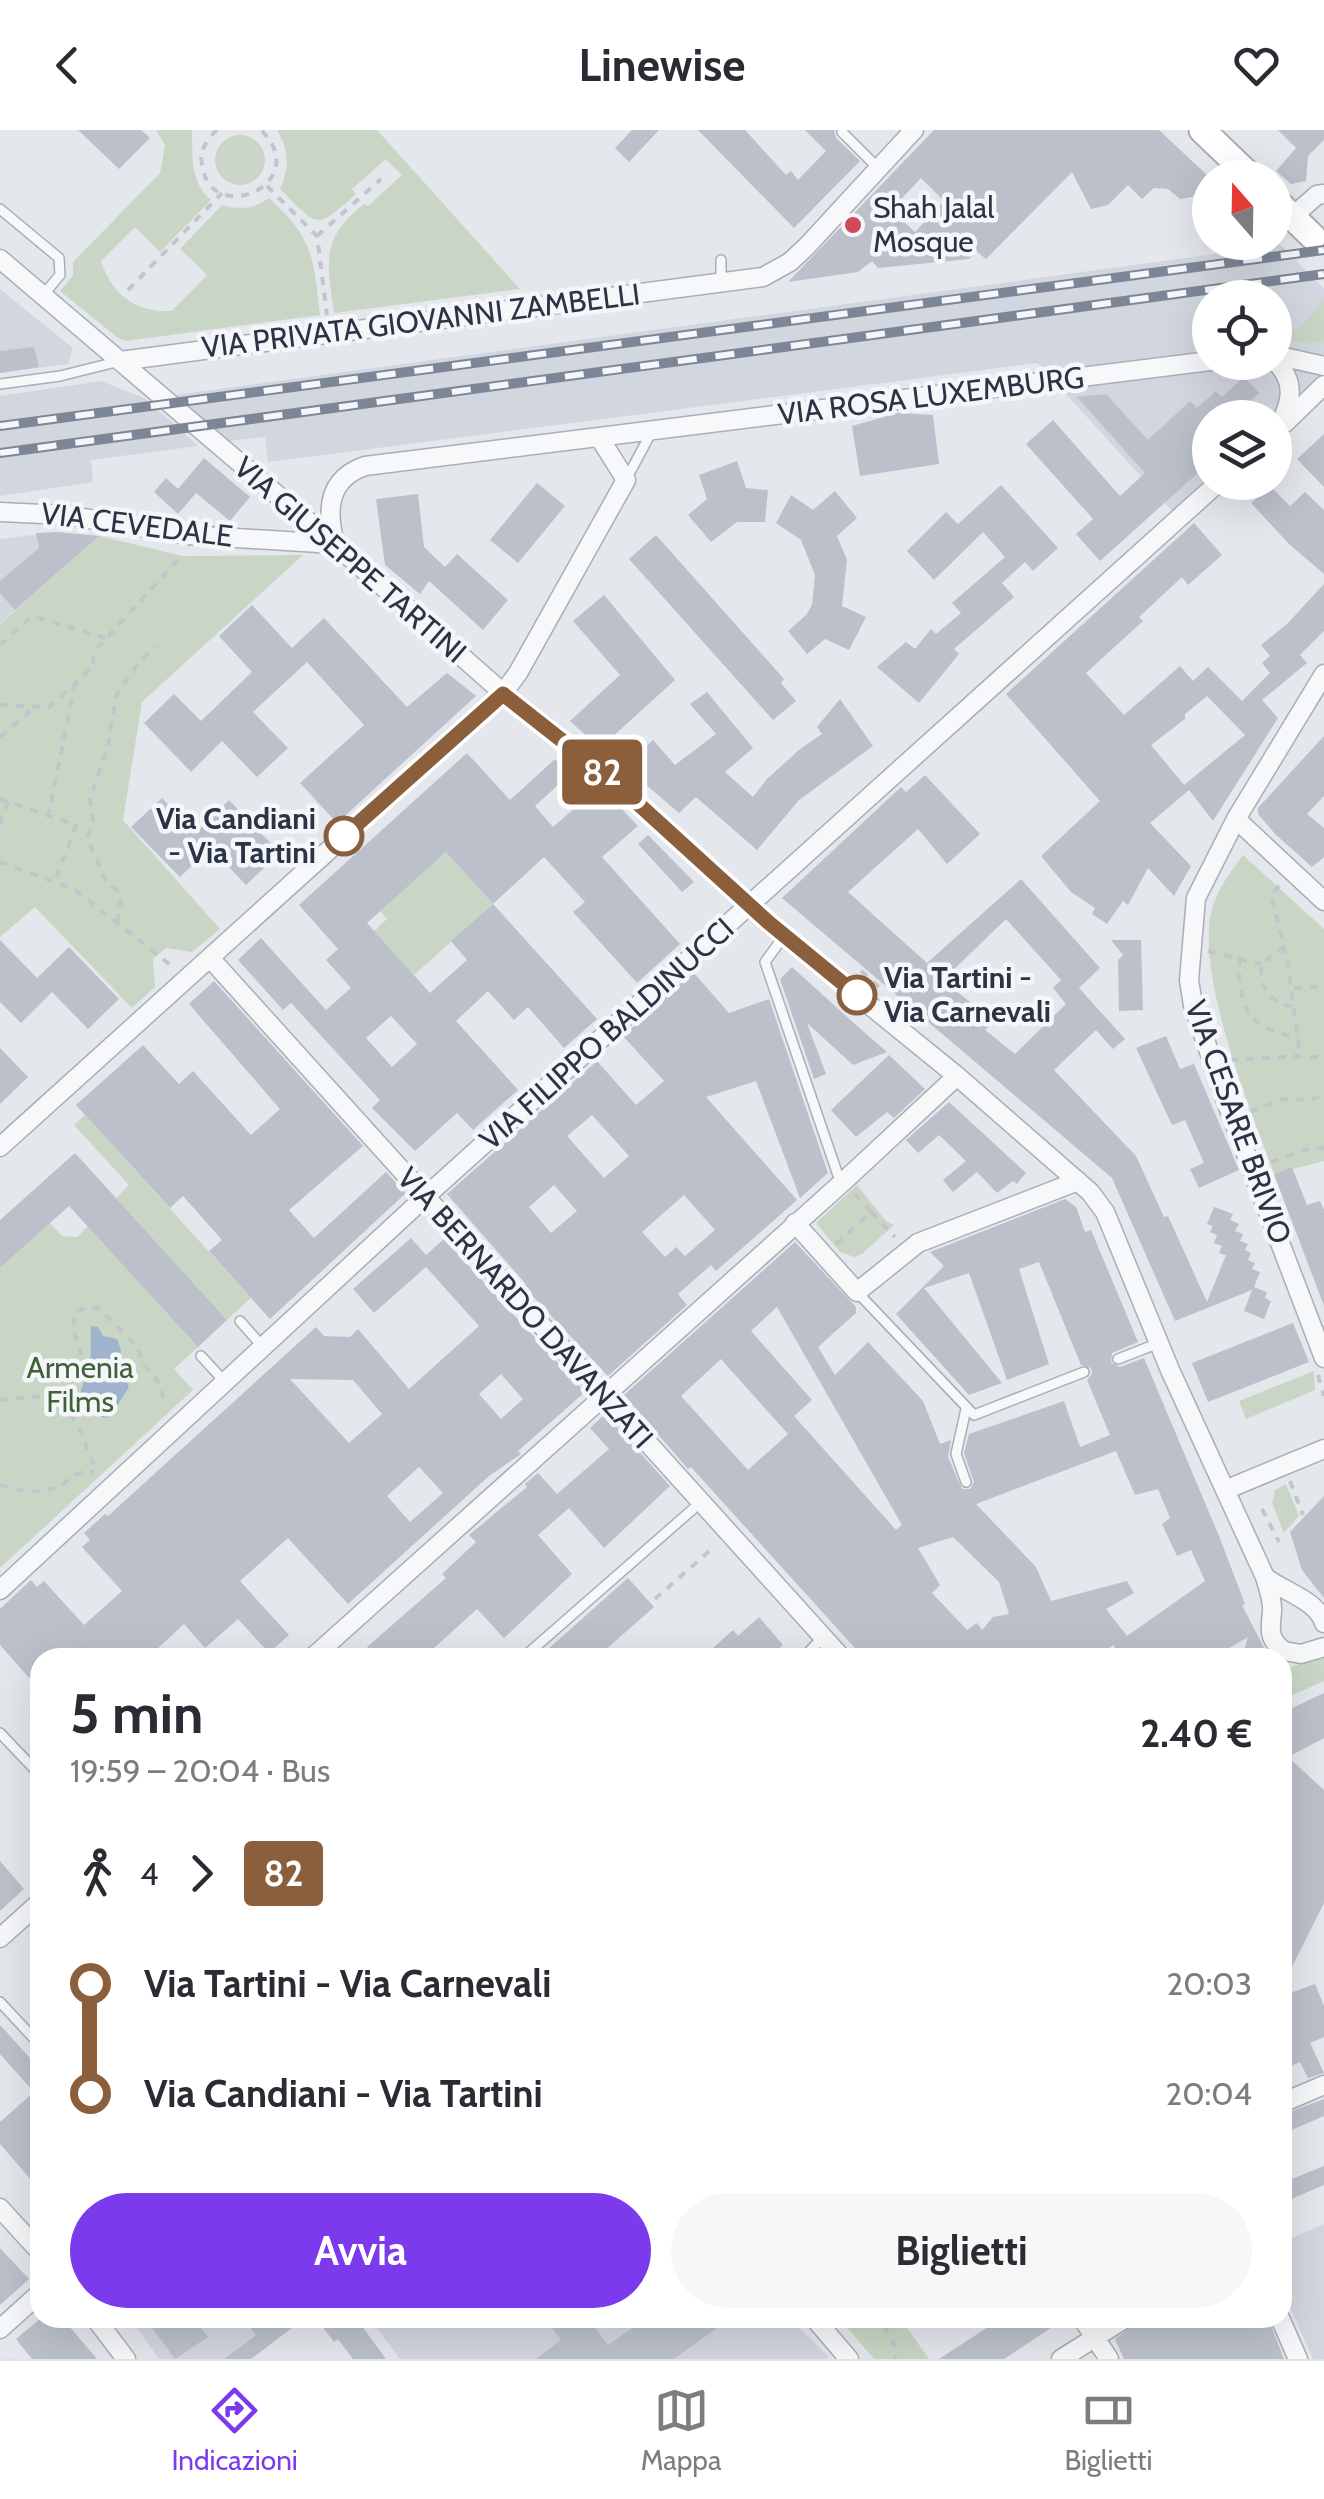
<!DOCTYPE html>
<html lang="it">
<meta charset="utf-8">
<style>
:root{--surface:#fff;--page:#f7f7f7;--text:#2b2b33;--muted:#7c7c81;--line:#e1e1e2;--accent:#7c3aed}
body{margin:0;font-family:Cabin,sans-serif;background:var(--page);color:var(--text);height:100vh;display:flex;flex-direction:column;font-size:38px;white-space:nowrap}
*{box-sizing:border-box;margin:0}
p{font-size:32px;color:var(--muted)}
.icon{flex:none;width:55px;height:55px;fill:none;stroke:currentColor;stroke-width:2;stroke-linecap:round;stroke-linejoin:round}
.map{position:relative;flex:1;overflow:hidden}
.panel{position:absolute;left:30px;top:1518px;width:1262px;height:680px;display:flex;flex-direction:column;background:var(--surface);border-radius:30px;box-shadow:0 10px 40px #0002}
.panel>*{flex:none}
.badge{padding:0 20px;border-radius:8px;font-size:35px;line-height:65px}
.needle{width:65px;rotate:340deg}
.controls{position:absolute;left:1192px;top:30px;display:grid;gap:20px}
.controls a{display:grid;place-items:center;width:100px;height:100px;border-radius:50%;background:var(--surface);box-shadow:0 10px 40px #0002;font-size:50px}
.map>.badge{position:absolute;translate:-50% -50%;box-shadow:0 0 0 5px #fff}
.legs{display:flex;align-items:center;gap:15px;height:110px;padding:0 40px;font-size:32px}
.legs p{margin-inline-start:auto}
.overview{display:flex;align-items:center;justify-content:space-between;height:170px;padding:0 40px}
h1{font-size:55px;font-weight:700;line-height:75px}
.primary-button{display:flex;gap:20px;margin-top:auto;padding:20px 40px}
.primary-button a{flex:1;height:115px;border-radius:60px;background:var(--accent);color:#fff;font-size:40px;font-weight:700;line-height:115px;text-align:center}
.primary-button a+a{background:var(--page);color:var(--text)}
ul{padding:0 40px;list-style:none}
li{display:flex;align-items:center;gap:35px;height:110px;font-size:38px}
li i{display:grid;place-items:center;width:15px;height:100%;margin:0 12px;background:currentColor}
li i::after{content:'';width:25px;height:25px;margin:-12px;border:8px solid;border-radius:50%;background:var(--surface)}
li p{margin-inline-start:auto}
li:first-child i{background:linear-gradient(#0000 50%,currentColor 0)}
li:last-child i{background:linear-gradient(currentColor 50%,#0000 0)}
header{display:flex;justify-content:space-between;align-items:center;height:130px;padding:0 40px;background:var(--surface);font-size:45px;font-weight:700}
.menu{display:flex;justify-content:space-around;align-items:center;height:140px;border-top:2px solid var(--line);background:var(--surface);font-size:28px;color:var(--muted)}
.menu a{display:grid;justify-items:center;gap:5px}
.menu .current{color:var(--accent)}
.map>svg:first-child{display:block}
.built{fill:#d2d6de;fill-rule:evenodd}
.green{fill:#c9d6c5}
.water{fill:#9fb4cc}
.building{fill:#bbc0ca;fill-rule:evenodd}
.lines{fill:none;stroke-linecap:round;stroke-linejoin:round}
.service-casing{stroke:#a9aeb7;stroke-width:12}
.minor-casing{stroke:#a9aeb7;stroke-width:21}
.secondary-casing{stroke:#a9aeb7;stroke-width:29}
.path{stroke:#c2c5cb;stroke-width:4;stroke-dasharray:8 8;stroke-linecap:butt}
.service{stroke:#f7f8fa;stroke-width:9}
.minor{stroke:#f7f8fa;stroke-width:18}
.secondary{stroke:#fff;stroke-width:25}
.rail-casing{stroke:#7d8696;stroke-width:10}
.rail{stroke:#f4f6f9;stroke-width:6;stroke-dasharray:19;stroke-linecap:butt}
.line-1-casing{stroke:#fff;stroke-width:22}
.line-1{stroke:#8b5e3c;stroke-width:15}
.poi-dot{fill:#d1495b;stroke:#f4f6f9;stroke-width:4}
.stop-1-dot{fill:#fff;stroke:#8b5e3c;stroke-width:5}
.labels{text-anchor:middle;stroke-width:9;stroke-linejoin:round;paint-order:stroke}
.poi-label{font-size:30px;fill:#2b3445;stroke:#f4f6f9;text-anchor:start}
.street-label{font-size:30px;fill:#2b3445;stroke:#f4f6f9}
.stop-label{font-size:30px;font-weight:bold;fill:#2b3445;stroke:#f4f6f9;text-anchor:end}
.park-label{font-size:30px;fill:#3f6138;stroke:#f4f6f9}
</style>
<header><svg class="icon" aria-label="back" viewBox="0 0 24 24"><path d="M15 5l-7 7 7 7"/></svg>Linewise<svg class="icon" aria-label="heart" viewBox="0 0 24 24"><path d="M12 20l-8-8c-3-5 5-10 8-4 3-6 11-1 8 4z"/></svg></header>
<div class="map">
<svg width="1324" height="2229" viewBox="0 0 1324 2229">
<rect width="100%" height="100%" fill="#e4e7ec"/>
<path class="built" d="M1281,115L1324,159V248L1275,288H1210V352L1175,384L1038,233L268,332L265,307L229,311L175,265ZM1210,168H1275V232H1210Z
M0,159L73,218L68,234L0,243Z
M101,251L146,269L198,316L91,330L93,352L0,366V266Z
M56,402L99,406L0,493V409Z
M1324,2094V2229H1313L1283,2161V2112Z
M130,2188H278L224,2229H159Z
M369,2188H789L828,2226L827,2229H400Z"/>
<path class="green" d="M156,0H192C193,27 189,50 211,70L160,122L135,97L101,131C112,165 136,183 172,181L207,145L180,119L222,75C239,80 255,79 269,68C314,109 313,127 320,185L126,211L118,208L60,161L73,146V132L160,43L165,15Z
M277,0H377L520,159L334,183C327,132 320,109 364,74L368,76L402,45L386,29L352,59L356,64C314,102 318,96 280,59C290,36 289,21 277,0Z
M215 30a25 25 0 1 1 50 0a25 25 0 1 1-50 0Z
M1324,169V213H1300L1275,205L1299,199Z
M99,406L183,426L303,425L142,572L123,690L220,799L192,822L166,818L153,829L155,857L132,878L35,777L0,807V494Z
M446,722L493,774L414,845L374,801L387,789L380,781Z
M1243,725L1324,799V1031L1274,1044C1251,980 1189,833 1215,770C1221,754 1233,739 1243,725Z
M85,985L251,1168L227,1190L116,1068L129,1055L74,995Z
M857,1055L886,1091L894,1095L862,1124L854,1127L840,1122L816,1093Z
M50,1093L62,1106L77,1107L88,1096L198,1217L174,1239L193,1260L0,1438V1138Z
M1314,1241L1315,1260L1246,1289L1239,1271Z
M1286,1354L1299,1386L1284,1403L1272,1373L1275,1360Z
M1324,1524V1551L1283,1569L1287,1539Z
M839,2188H900L929,2229H874Z"/>
<path class="water" d="M91,1196L98,1197L103,1206L117,1209L121,1220L119,1234L129,1257L111,1286L106,1288L82,1280C75,1260 88,1251 90,1231C92,1219 90,1207 91,1196Z"/>
<path class="building" d="M78,0H141L150,8L119,39Z
M632,0H659L629,32L615,18Z
M698,0H745L786,45L791,41L798,50L826,21L805,0H834L836,8L860,31L794,98Z
M934,0H1159L1209,47L1192,67L1180,69L1168,59L1154,58L1142,69L1128,55L1108,75L1091,79L1072,42L986,129L976,121L969,129L878,138L872,131L858,142L788,152ZM921,48L944,71L915,102L891,80Z
M1278,0H1324V10L1308,26L1306,51L1291,54L1276,41L1296,18Z
M34,217L39,237L0,243V221Z
M1244,247L1259,263L1245,275L1257,288H1210V332L1100,431L1076,404L1093,389L1026,314L1053,290L1120,366L1145,343L1077,267L1106,264L1148,310L1190,271L1197,278L1216,261L1222,267Z
M898,283L933,285L939,334L860,346L852,296Z
M1324,304V357L1297,329Z
M204,328L250,367L230,391L196,363L178,384L154,362L166,348L178,359Z
M737,331L746,358L768,360L765,392H737L711,412L688,385L707,369L699,345Z
M537,353L565,376L518,433L490,410Z
M1001,355L1058,418L1033,441L1025,432L1002,453L1014,467L954,519L959,524L919,573L877,537L906,512L915,519L931,499L936,504L961,483L952,473L1005,427L983,402L934,450L907,421L946,382L958,394Z
M1270,356L1290,376L1305,362L1324,380V444L1289,414L1251,373Z
M835,361L857,388L837,406L847,430L842,476L866,487L849,520L825,509L807,524L788,501L807,484L812,475L815,445L801,410L776,393L791,365L813,380Z
M418,364L424,417L445,437L457,424L508,470L483,500L429,451L420,464L385,435L376,369Z
M1194,393L1222,425L1188,455L1182,447L1139,487L1143,491L1086,543L1124,585L1180,536L1193,551L1208,537L1242,571L1270,543L1262,533L1270,526L1261,515L1287,494L1324,454V501L1300,525L1307,533L1262,570L1278,588L1213,691L1189,660L1150,693L1191,736L1174,766L1148,738L1128,775L1123,771L1107,794L1092,784L1095,778L1071,762L1041,726L1100,671L1006,564ZM1207,566L1245,605L1184,655L1151,615L1185,589V584Z
M56,402L99,406L15,480L0,463V451L39,418L36,403Z
M656,405L784,549L781,553L796,571L773,590L629,429Z
M604,465L675,550L600,618L570,591L620,545L573,491Z
M252,475L292,518L324,488L407,577L447,543L476,566L337,693L300,653L364,595L307,532L253,582L288,618L257,647L222,611L191,642L144,593L174,564L201,591L252,542L219,506Z
M707,562L753,618L725,642L753,667L767,649L800,619L822,604L817,597L840,569L873,616L799,670L757,720L696,667L679,683L624,636L653,610L675,635L716,604L690,574Z
M1324,606V666L1307,684L1324,698V727L1312,737L1275,704L1258,684V678Z
M467,623L510,670L555,629L569,645L535,676L553,697L600,656L638,696L602,727L680,814L637,853L573,782L585,772L544,727L493,774L597,889L564,918L528,877L514,890L488,861L456,891L518,960L473,1000L457,983L415,1021L372,978L380,970L291,873L283,880L238,830L261,808L326,880L351,858L326,830L338,819L299,775ZM446,722L493,774L451,811L467,830L430,863L367,793ZM391,886L417,914L392,937L366,908Z
M925,645L980,704L947,734L918,699L848,762L927,833L1021,749L1100,838L1079,858L1125,909L1113,919L1096,900L1054,940L1136,1026L1164,1087L1168,1086L1207,1172L1226,1125L1219,1123L1222,1116L1214,1113L1217,1105L1210,1102L1213,1096L1207,1094L1214,1077L1233,1084L1230,1090L1239,1094L1235,1101L1243,1104L1240,1111L1248,1114L1245,1120L1251,1123L1248,1130L1255,1133L1252,1139L1260,1142L1254,1157L1267,1162L1265,1168L1271,1171L1264,1189L1244,1181L1252,1160L1175,1191L1112,1048L782,768L901,657L906,662ZM1006,789L1061,850L1053,858L1066,874L1015,924L985,900L996,890L985,877L981,881L943,850Z
M162,668L195,703L229,670L280,723L246,755L211,718L180,747L131,697Z
M648,705L694,752L682,762L638,714Z
M0,810L37,848L69,817L119,869L88,899L52,862L21,893L0,872Z
M1111,810H1141L1143,880L1119,881L1118,830L1123,825Z
M792,837L856,895L887,922L853,935L807,893L826,944L814,949L780,849Z
M693,842L729,883L769,869L828,1043L800,1068L756,951L706,967L797,1070L716,1141L711,1135L678,1164L687,1175L608,1246L523,1156L525,1153L447,1064L597,931L636,975L664,951L623,906ZM592,985L629,1026L604,1048L567,1006ZM554,1055L577,1081L551,1103L529,1077ZM684,1065L715,1100L685,1126L676,1117L665,1127L642,1102Z
M214,851L363,1016L289,1080L314,1108L386,1042L406,1063L270,1189L209,1121L222,1110L183,1066L170,1078L76,975L143,915L179,954L193,941L251,1005L280,979L189,874Z
M1166,906L1180,939L1194,934L1239,1040L1199,1058L1190,1039L1204,1033L1185,990L1172,995L1136,918Z
M0,918L28,947L0,974Z
M889,925L925,959L894,988L887,982L856,1007L831,980Z
M949,972L1026,1043L1017,1054L1013,1051L997,1063L977,1042L953,1062L943,1050L966,1031L939,1005L918,1023L906,1010Z
M75,1023L227,1190L198,1217L69,1076L0,1138V1090Z
M1292,1037L1307,1075L1320,1071L1324,1080V1176L1274,1044Z
M1065,1069L1076,1077L1085,1102L1091,1100L1138,1212L1112,1223L1111,1233L1120,1237L1144,1228L1219,1406L1245,1474L1242,1475L1264,1518L1261,1528H1242L1248,1507L1212,1528H1123L1113,1515L1096,1528H864L691,1337L688,1339L624,1265L795,1112L856,1177V1183L818,1217L835,1245L868,1212L923,1271L940,1314L951,1310L948,1327L962,1359H970L974,1352L964,1323L969,1304L1064,1271L1080,1317L1110,1305L1087,1250L1092,1244L1091,1238L1081,1235L1039,1132L1019,1139L1049,1234L1007,1250L969,1143L924,1158L1002,1253L969,1265L896,1184L944,1136L930,1122ZM777,1177L902,1395L896,1400L794,1286L812,1270L751,1201ZM721,1229L788,1304L748,1340L681,1266ZM1116,1321L1135,1365L1158,1359L1170,1388L1162,1394L1177,1426L1191,1420L1205,1451L1127,1506L1106,1479L1134,1463L1127,1451L1051,1471L1036,1437L976,1374ZM953,1407L999,1452L1009,1484L993,1487L982,1500L977,1493L967,1500L932,1463L940,1455L918,1418Z
M411,1108L426,1125L444,1109L585,1262L518,1321L521,1324L489,1346L348,1474L288,1408L240,1451L289,1505L269,1523L238,1489L205,1518L184,1494L157,1519L165,1528H40V1560L0,1515V1479L31,1450L37,1457L44,1451L84,1495L122,1461L82,1417L90,1410L84,1403L105,1384L108,1386L316,1197L324,1206L350,1207L358,1199L409,1259L479,1196L426,1137L374,1183L353,1159ZM501,1244L523,1269L501,1289L479,1264ZM290,1249L353,1250L382,1284L349,1313ZM419,1337L443,1363L410,1392L387,1366Z
M1293,1193L1309,1232L1208,1272L1192,1233Z
M605,1284L670,1356L604,1418L569,1378L538,1405L572,1444L504,1508L477,1479L423,1528H376L367,1517L446,1448L442,1444L476,1412L469,1405L527,1357L525,1354L538,1343L557,1364L609,1319L590,1298Z
M1324,1366V1468L1302,1440L1290,1402Z
M628,1448L654,1477L596,1528H538Z
M759,1487L783,1515L768,1528H702L733,1500L738,1506Z
M1324,1563V1608L1288,1627L1324,1660V1773L1282,1857V1716L1293,1703L1282,1693V1583Z
M0,1731L24,1759L0,1781Z
M1315,1854L1324,1876V1907L1310,1913L1324,1943L1308,1948L1300,1932L1282,1940V1866Z
M0,1895L40,1939V2060L0,2014V1992L34,1962L0,1924Z
M1324,1969V1986L1282,2004V1985Z
M1324,2036V2055L1282,2073V2053Z
M0,2118L29,2149L0,2175Z
M41,2188H62L97,2229H32L16,2209Z
M145,2188H194L208,2207L175,2229Z
M243,2188H305L251,2229H224L256,2205Z
M316,2188H356L386,2229H353L338,2209L334,2212Z
M545,2188H588L608,2215L647,2188H731L674,2229H536L561,2210Z
M1002,2188H1066L1004,2229H939Z
M1143,2188H1268L1284,2229H1124L1115,2209Z"/>
<g class="lines">
<defs>
<path id="service" d="M842,2L878,38
M0,79L59,128L60,145L44,164
M721,130V151
M0,254L60,246L120,231
M627,348L652,301
M784,806L765,832L841,1054
M857,1162L974,1285L1084,1242
M240,1191L263,1217
M201,1226L225,1252
M1118,1229L1159,1213
M966,1279L956,1324L966,1352
M525,1526L693,1379
M803,1528L822,1508
M0,1603L40,1645
M0,1872L40,1915
M618,2191L623,2188"/>
<path id="minor" d="M1292,87L1317,65L1324,64
M0,129L335,414L503,563L612,650L767,792L957,946L1090,1062L1105,1082L1170,1240L1265,1447C1268,1458 1273,1470 1272,1482C1270,1500 1268,1509 1284,1521
M1275,225L1324,236
M120,231L763,147L790,132L807,116L914,0
M1275,231C1298,253 1290,274 1278,300
M1285,293L1324,255
M0,382L65,385L188,405L335,414
M335,413C326,380 328,349 365,336L1210,231
M1324,544L1236,689L1196,768L1189,850L1193,875L1227,974L1324,1228
M1236,689L1324,771
M210,828L842,1528
M0,1017L503,563L518,543L626,350L599,307
M795,1093L857,1162L918,1113L1078,1051
M1225,1360L1324,1319
M1265,1447C1284,1462 1317,1470 1324,1493
M0,1460L425,1067L1219,352
M1284,1521L1301,1524L1324,1517
M312,1528L844,1051L957,946
M0,1808L40,1772
M1282,1973L1324,1955
M0,2078L40,2122
M95,2188L126,2229
M814,2188L849,2229
M1082,2188L1109,2229
M1280,2188L1298,2229
M0,2199L40,2163
M1061,2229L1126,2188"/>
<path id="secondary" d="M1202,0L1252,48
M1275,70L1313,107"/>
</defs>
<use href="#service" class="service-casing"/>
<use href="#minor" class="minor-casing"/>
<use href="#secondary" class="secondary-casing"/>
<path class="path" d="M217,0C207,9 199,21 202,35C211,99 315,53 261,0
M267,56L317,106L327,185
M1275,105L1282,112
M317,106L381,49
M128,160L222,63
M0,515L32,486L106,508
M0,575L49,577L92,538L94,522L183,424
M0,607L35,577
M0,669L76,695L55,751
M48,687L75,555
M0,694L8,672
M0,732L74,759L173,837
M1279,756L1271,765L1288,834L1300,926
M118,792L121,764L106,751L87,708L93,691L90,669L108,616L116,566L137,535L155,516
M1284,816L1261,834C1261,861 1269,871 1295,878
M1208,821L1261,834
M1240,828C1237,877 1247,899 1298,907
M861,841L880,858
M1294,858L1324,856
M1230,930L1300,926L1324,928
M1250,982L1282,969L1308,970L1324,965
M1271,1032L1308,1019L1324,1018
M871,1082L895,1107
M836,1114L871,1082L855,1064
M1318,1245L1324,1266
M56,1265L68,1254L81,1230L80,1217L73,1201L75,1181L92,1177L100,1179L137,1217L144,1235L160,1254L164,1271
M0,1270L56,1265L78,1295L94,1335L93,1342
M1290,1351L1303,1385
M0,1355C17,1361 40,1364 57,1357C72,1350 76,1339 94,1342
M1262,1379L1279,1412
M655,1469L715,1416
M839,2190L882,2191L894,2215L895,2229"/>
<use href="#service" class="service"/>
<use href="#minor" class="minor"/>
<use href="#secondary" class="secondary"/>
<defs>
<path id="rail" d="M0,296L1324,120
M0,323L1324,144"/>
</defs>
<use href="#rail" class="rail-casing"/>
<use href="#rail" class="rail"/>
</g>
<g class="lines">
<defs>
<path id="line-1" d="M344,706L503,564L612,650L768,792L857,865"/>
</defs>
<use href="#line-1" class="line-1-casing"/>
<use href="#line-1" class="line-1"/>
</g>
<circle class="poi-dot" cx="853" cy="95" r="10"/>
<g class="stop-1-dot">
<circle cx="344" cy="706" r="18"/>
<circle cx="857" cy="865" r="18"/>
</g>
<g class="labels">
<g class="poi-label">
<text x="873" y="88">Shah Jalal<tspan x="873" dy="34">Mosque</tspan></text>
</g>
<g class="street-label">
<text transform="translate(421 191) rotate(-7)" y="10">VIA PRIVATA GIOVANNI ZAMBELLI</text>
<text transform="translate(931 266) rotate(-7)" y="10">VIA ROSA LUXEMBURG</text>
<text transform="translate(137 395) rotate(7)" y="10">VIA CEVEDALE</text>
<text transform="translate(350 430) rotate(41)" y="10">VIA GIUSEPPE TARTINI</text>
<text transform="translate(607 904) rotate(-42)" y="10">VIA FILIPPO BALDINUCCI</text>
<text transform="translate(1238 992) rotate(70)" y="10">VIA CESARE BRIVIO</text>
<text transform="translate(525 1178) rotate(48)" y="10">VIA BERNARDO DAVANZATI</text>
</g>
<g class="stop-label">
<text x="316" y="699">Via Candiani<tspan x="316" dy="34">- Via Tartini</tspan></text>
<text x="884" y="858" text-anchor="start">Via Tartini -<tspan x="884" dy="34">Via Carnevali</tspan></text>
</g>
<g class="park-label">
<text x="80" y="1248">Armenia<tspan x="80" dy="34">Films</tspan></text>
</g>
</g>
</svg>
<div class="controls">
<a><svg class="needle" viewBox="-14 -14 28 28"><path d="M0-13l5 13h-10z" fill="#e53935"/><path d="M0 13l5-13h-10z" fill="#7c7c81"/></svg></a>
<a><svg class="icon" aria-label="locate" viewBox="0 0 24 24"><circle cx="12" cy="12" r="6"/><path d="M12 2v4M12 18v4M2 12h4M18 12h4"/></svg></a>
<a><svg class="icon" aria-label="layers" viewBox="0 0 24 24"><path d="M12 4l9 5-9 5-9-5zM3 14l9 5 9-5"/></svg></a>
</div>
<b class="badge" style="left:602px;top:642px;background:#8b5e3c;color:#fff">82</b>
<section class="panel">
<div class="overview"><div><h1>5 min</h1><p>19:59 – 20:04 · Bus</p></div><b>2.40 €</b></div>
<div class="legs"><svg class="icon" aria-label="walk" viewBox="0 0 24 24"><circle cx="13" cy="4" r="2"/><path d="M13 8l-2 6 4 7M11 14l-3 7M7 12l3-4h3l4 4"/></svg>4<svg class="icon" aria-label="forward" viewBox="0 0 24 24"><path d="M9 5l7 7-7 7"/></svg><b class="badge" style="background:#8b5e3c;color:#fff">82</b></div>
<ul>
<li><i style="color:#8b5e3c"></i><b>Via Tartini - Via Carnevali</b><p>20:03</p></li>
<li><i style="color:#8b5e3c"></i><b>Via Candiani - Via Tartini</b><p>20:04</p></li>
</ul>
<div class="primary-button"><a>Avvia</a><a>Biglietti</a></div>
</section>
</div>
<nav class="menu">
<a class="current"><svg class="icon" aria-label="directions" viewBox="0 0 24 24"><path d="M12 3l9 9-9 9-9-9zM9 14v-3h6M13 9l2 2-2 2"/></svg>Indicazioni</a>
<a><svg class="icon" aria-label="map" viewBox="0 0 24 24"><path d="M3 6l6-2 6 2 6-2v14l-6 2-6-2-6 2zM9 4v14M15 6v14"/></svg>Mappa</a>
<a><svg class="icon" aria-label="tickets" viewBox="0 0 24 24"><path d="M3 7h18v10H3zM15 7v10"/></svg>Biglietti</a>
</nav>
